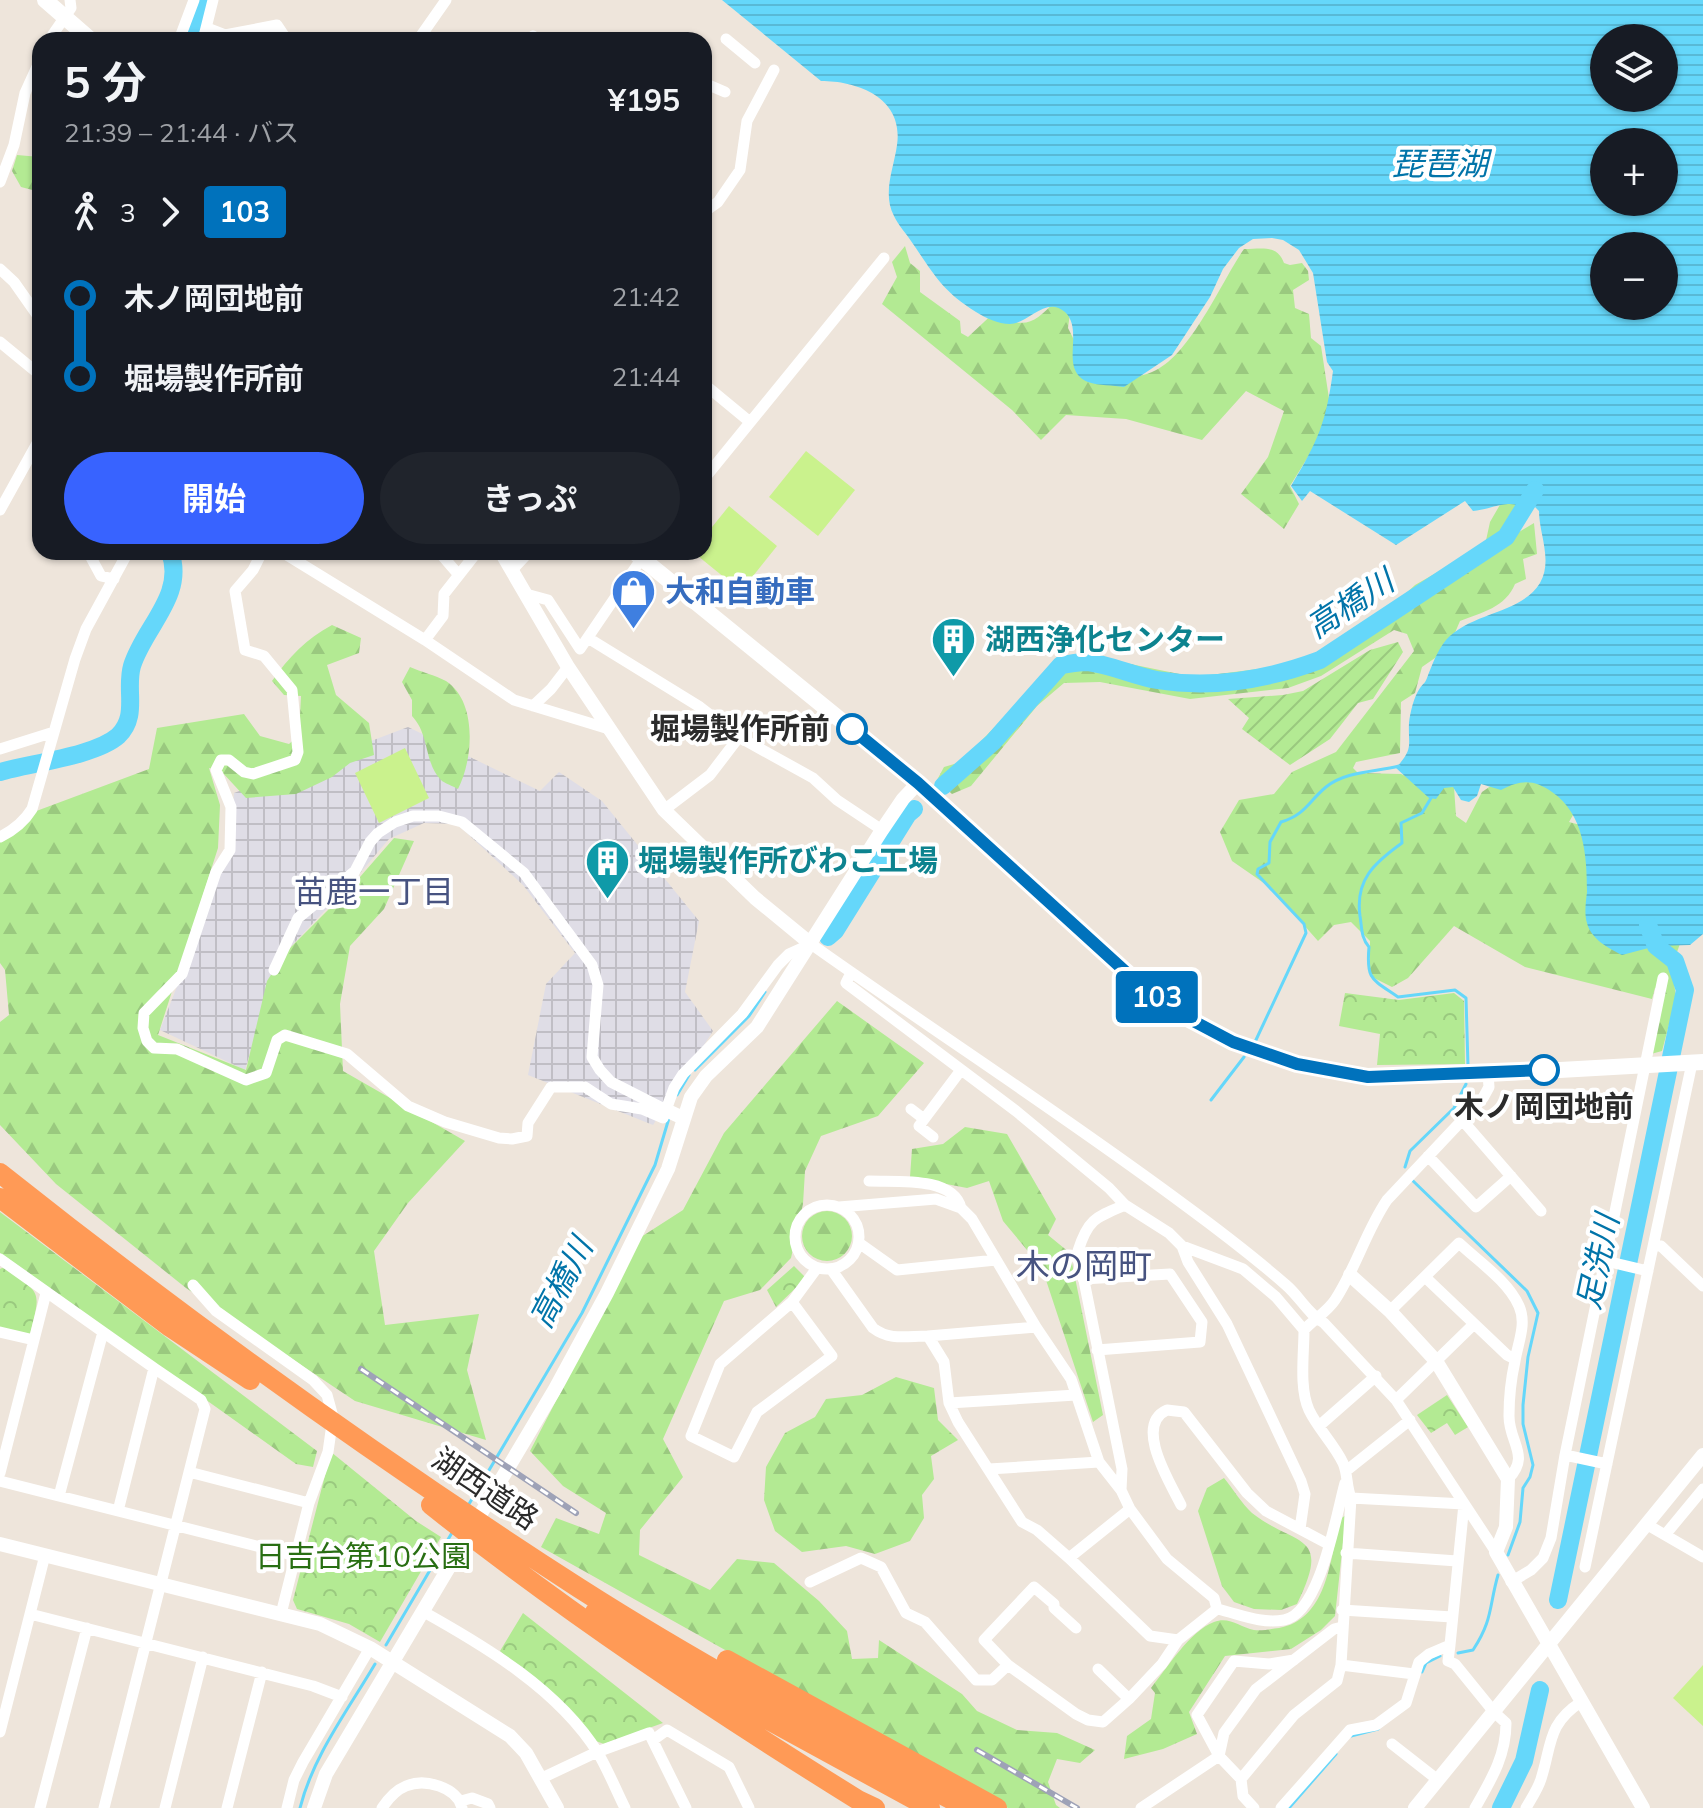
<!DOCTYPE html>
<html lang="ja">
<meta charset="utf-8">
<style>
:root{--surface:#171b24;--page:#20242c;--text:#f1f3f6;--muted:#9ea1a6;--accent:#3863ff}
body{margin:0;font-family:Mulish,"Noto Sans JP",sans-serif;background:var(--page);color:var(--text);height:100vh;display:flex;flex-direction:column;font-size:30px;white-space:nowrap}
*{box-sizing:border-box;margin:0}
p{font-size:26px;color:var(--muted)}
.icon{flex:none;width:44px;height:44px;fill:none;stroke:currentColor;stroke-width:2;stroke-linecap:round;stroke-linejoin:round}
.map{position:relative;flex:1;overflow:hidden}
.sheet{position:absolute;left:32px;top:32px;width:680px;height:528px;display:flex;flex-direction:column;background:var(--surface);border-radius:24px;box-shadow:0 2px 6px #0004}
.sheet>*{flex:none}
.badge{padding:0 16px;border-radius:6px;font-size:28px;line-height:52px}
.fabs{position:absolute;left:1590px;top:24px;display:grid;gap:16px}
.fabs a{display:grid;place-items:center;width:88px;height:88px;border-radius:50%;background:var(--surface);box-shadow:0 2px 6px #0004;font-size:40px}
.map>.badge{position:absolute;translate:-50% -50%;box-shadow:0 0 0 4px #fff}
.legs{display:flex;align-items:center;gap:12px;height:88px;padding:0 32px;font-size:26px}
.legs p{margin-inline-start:auto}
.overview{display:flex;align-items:center;justify-content:space-between;height:136px;padding:0 32px}
h1{font-size:44px;font-weight:700;line-height:60px}
.action{display:flex;gap:16px;margin-top:auto;padding:16px 32px}
.action a{flex:1;height:92px;border-radius:48px;background:var(--accent);color:#fff;font-size:32px;font-weight:700;line-height:92px;text-align:center}
.action a+a{background:var(--page);color:var(--text)}
ul{padding:0 32px;list-style:none}
li{display:flex;align-items:center;gap:28px;height:80px;font-size:30px}
li i{display:grid;place-items:center;width:12px;height:100%;margin:0 10px;background:currentColor}
li i::after{content:'';width:20px;height:20px;margin:-10px;border:6px solid;border-radius:50%;background:var(--surface)}
li p{margin-inline-start:auto}
li:first-child i{background:linear-gradient(#0000 50%,currentColor 0)}
li:last-child i{background:linear-gradient(currentColor 50%,#0000 0)}
.map>svg:first-child{display:block}
.industrial{fill:url(#industrial-grid)}
.forest{fill:url(#forest-firs)}
.park{fill:url(#park-crowns)}
.garden{fill:url(#garden-furrows)}
.pitch{fill:#caf28d}
.water{fill:url(#water-rules);fill-rule:evenodd}
.lines{fill:none;stroke-linecap:round;stroke-linejoin:round}
.stream{stroke:#65d7fa;stroke-width:3}
.river{stroke:#65d7fa;stroke-width:18}
.minor{stroke:#fff;stroke-width:11}
.tertiary{stroke:#fff;stroke-width:14}
.secondary{stroke:#fff;stroke-width:16}
.motorway{stroke:#ff9a56;stroke-width:20}
.rail-casing{stroke:#9ea2b7;stroke-width:6}
.rail{stroke:#fff;stroke-width:3;stroke-dasharray:9;stroke-linecap:butt}
.line-1-casing{stroke:#fff;stroke-width:18}
.line-1{stroke:#0072bc;stroke-width:12}
.stop-1-dot{fill:#fff;stroke:#0072bc;stroke-width:4}
.labels{text-anchor:middle;stroke-width:8;stroke-linejoin:round;paint-order:stroke}
.shop-label{font-size:30px;font-weight:bold;fill:#366cbe;stroke:#fff;text-anchor:start}
.culture-label{font-size:30px;font-weight:bold;fill:#0d838f;stroke:#fff;text-anchor:start}
.stop-label{font-size:30px;font-weight:bold;fill:#2b2b2b;stroke:#fff;text-anchor:end}
.street-label{font-size:30px;fill:#2b2b2b;stroke:#fff}
.park-label{font-size:30px;fill:#296f13;stroke:#fff}
.water-label{font-size:32px;font-style:italic;fill:#0174a9;stroke:#fff}
.neighbourhood-label{font-size:32px;fill:#475380;stroke:#fff}
.quarter-label{font-size:34px;fill:#475380;stroke:#fff}
</style>
<div class="map">
<svg width="1703" height="1808" viewBox="0 0 1703 1808">
<defs>
<pattern id="industrial-grid" width="8" height="8" patternUnits="userSpaceOnUse" patternTransform="scale(2)"><rect width="8" height="8" fill="#dfdde6"/><path d="M0 4h8M4 0v8" fill="none" stroke="#c0bec5"/></pattern>
<pattern id="forest-firs" width="22" height="20" patternUnits="userSpaceOnUse" patternTransform="scale(2)"><rect width="22" height="20" fill="#b3ea93"/><path d="M5 1l3.5 6h-7zM16 11l3.5 6h-7z" fill="#9ac97f"/></pattern>
<pattern id="park-crowns" width="20" height="18" patternUnits="userSpaceOnUse" patternTransform="scale(2)"><rect width="20" height="18" fill="#b3ea93"/><path d="M2 6a3 3 0 1 1 6 0M12 15a3 3 0 1 1 6 0" fill="none" stroke="#9ac97f"/></pattern>
<pattern id="garden-furrows" width="10" height="10" patternUnits="userSpaceOnUse" patternTransform="scale(2)"><rect width="10" height="10" fill="#b3ea93"/><path d="M-1 1l2-2M0 10L10 0M9 11l2-2" fill="none" stroke="#9ac97f"/></pattern>
<pattern id="water-rules" width="6" height="5" patternUnits="userSpaceOnUse" patternTransform="scale(2)"><rect width="6" height="5" fill="#65d7fa"/><path d="M0 2.5h6" fill="none" stroke="#58b9d6"/></pattern>
</defs>
<rect width="100%" height="100%" fill="#eee5db"/>
<path class="industrial" d="M408,727L540,791L559,772L602,801L699,921L685,992L713,1031L653,1125L528,1075L546,984L575,953L523,885L457,824L424,823L389,839L355,879L277,961L245,1070L160,1030L229,853L234,793Z"/>
<path class="forest" d="M17,155L40,157V192L21,187L12,171Z
M905,246L910,263L920,271V292L960,321L961,333L968,337L1000,307L1002,318C1029,329 1036,320 1056,301L1071,306L1068,328L1077,346L1115,380C1126,377 1141,377 1152,372C1190,357 1221,282 1244,249C1261,249 1277,244 1284,263L1290,265L1302,263L1308,271L1309,280L1293,290L1295,308L1309,314L1311,338L1321,346L1332,418L1290,486L1299,504L1284,529L1241,494L1268,457L1284,411L1246,391L1202,440L1126,419L1066,415L1041,440L1012,410L882,304L897,277L892,262Z
M1512,484L1522,501L1519,532L1534,523L1537,554L1523,559L1526,579L1515,584C1506,607 1481,613 1460,621L1448,649L1422,667L1415,693L1401,702L1400,753L1356,762L1353,768L1358,773L1401,774L1423,783L1441,780L1454,787L1456,816L1466,823L1482,792L1534,756L1580,803L1569,822L1584,826L1686,927L1672,966L1676,998L1662,1051L1651,1054L1664,990L1655,988L1652,999L1525,967L1454,926L1408,978L1392,987L1370,976V941L1351,922L1334,925L1318,941L1271,888L1232,861L1220,832L1239,800L1274,794L1292,772L1336,752L1414,651L1407,634L1394,630L1321,676L1288,688L1190,699L1100,682L1064,683L1037,706L971,786L952,794L937,780L944,767L961,762L1060,659L1096,657L1194,677L1299,664L1389,609L1415,585L1485,545L1490,522Z
M332,625L361,638L359,653L327,665L336,695L369,723L374,755L350,763L332,777L296,794L246,798L221,771L209,768L220,805L218,848L158,1035L246,1070L267,981L285,953L353,885L394,838L414,841L384,909L350,946L340,1004L343,1071L465,1141L408,1203L374,1251L385,1325L479,1314L467,1370L486,1440L355,1401L186,1288L56,1184L0,1125V1022L9,1015L5,970L0,963V838L31,813L149,769L157,728L244,714L260,736L289,744L299,735L301,696L284,695L272,681C289,657 306,639 332,625Z
M410,667C421,672 435,675 446,681C478,702 473,760 458,789C453,786 444,783 441,780C424,763 430,735 412,716V700L402,682Z
M837,1001L924,1063L878,1116L821,1136L805,1171L803,1204L791,1258L760,1290L724,1301L663,1439L683,1477L640,1530L639,1555L710,1590L737,1559L774,1563L819,1601L847,1631L852,1659L878,1658L879,1640L962,1694L977,1711L1017,1730L1057,1733L1095,1750L1080,1763L1057,1759L1048,1782L1056,1805L1060,1808H1008L541,1547L556,1518L599,1534L606,1513L563,1486L530,1451L641,1237L683,1210L724,1133Z
M965,1127L1007,1134L1056,1219L1048,1235L1070,1253L1103,1415L1093,1422L1042,1268L1003,1221L989,1181L967,1188L910,1177L912,1149L943,1144Z
M802 1236a25 25 0 1 1 50 0a25 25 0 1 1-50 0Z
M0,1212L317,1451L313,1467L296,1464L0,1253Z
M896,1377L934,1388L938,1420L958,1440L931,1456L934,1479L922,1495L924,1518L910,1541L875,1554L846,1546L802,1552L775,1531L764,1500L766,1467L785,1433L815,1417L826,1399L862,1395Z
M1224,1478C1233,1489 1242,1504 1252,1513C1295,1547 1333,1531 1297,1604L1281,1610L1254,1609L1234,1602L1222,1586L1198,1511L1207,1488Z
M1346,1515L1335,1616L1321,1630L1291,1649L1225,1656L1189,1712L1197,1734L1163,1749L1124,1759L1127,1736L1151,1719L1155,1693L1151,1688C1167,1668 1190,1631 1214,1622C1229,1616 1240,1627 1254,1630C1262,1631 1271,1629 1279,1628C1328,1619 1330,1559 1340,1519Z"/>
<path class="park" d="M1345,993L1399,1000L1454,993L1464,1001L1465,1064L1377,1065L1380,1034L1339,1026Z
M794,1266L806,1278L776,1307L767,1290Z
M4,1267C42,1295 41,1289 30,1335L0,1328V1269Z
M1447,1395L1468,1427L1455,1435L1447,1423L1431,1433L1417,1415Z
M331,1452L416,1521L441,1537L380,1642L349,1624L297,1609L293,1600Z
M523,1613L663,1723L604,1744L593,1740L500,1651Z"/>
<path class="garden" d="M1398,642L1403,652L1373,699L1358,703L1330,739L1290,765L1242,729L1249,718L1228,699L1283,695L1303,691L1370,650Z"/>
<path class="pitch" d="M806,451L855,490L818,536L769,497Z
M729,506L777,546L741,591L693,552H704V537Z
M405,748L429,798L379,823L355,773Z
M1703,1665V1726L1673,1698Z"/>
<path class="water" d="M722,0H1703V934L1690,945L1656,946L1622,955C1608,948 1591,939 1587,923C1584,914 1586,901 1587,892C1587,855 1584,814 1552,792C1533,779 1521,780 1501,790L1481,784L1477,796L1469,802L1461,800L1453,787L1444,788L1436,799L1429,798L1396,768C1414,748 1408,746 1409,723C1410,713 1414,696 1420,688C1424,682 1424,685 1427,678C1432,665 1437,651 1446,640C1471,612 1521,614 1540,583C1553,560 1539,534 1539,511L1535,507C1524,511 1518,503 1508,504C1496,505 1485,510 1473,511L1465,501L1396,545L1310,491L1302,501L1291,486C1318,441 1326,423 1333,371L1327,362L1313,273L1299,250L1283,240L1272,238L1253,239L1239,248L1223,269L1210,297L1172,355L1124,387C1113,385 1099,386 1088,382C1058,370 1085,331 1065,312C1046,295 1028,324 1010,324C998,324 986,318 976,312C941,290 934,274 911,241C906,233 898,225 894,216C882,193 894,168 897,145C904,98 858,81 821,81ZM1604,38H1664V98H1604ZM1604,142H1664V202H1604ZM1604,246H1664V306H1604Z"/>
<g class="lines">
<path class="stream" d="M1431,798L1422,813L1401,823L1402,843C1374,863 1355,880 1360,916C1362,928 1361,938 1369,947C1366,980 1372,979 1398,997L1455,990L1466,998L1468,1066
M1255,1042L1306,933L1304,924L1257,874L1258,869L1269,863L1270,842L1281,822C1305,815 1308,802 1326,787C1345,771 1376,772 1399,766
M695,1070L749,1016L765,992
M677,1095L689,1075
M1211,1100L1244,1057
M1405,1167L1410,1151L1454,1108L1466,1084
M1411,1179L1527,1291L1538,1313L1528,1357L1523,1405V1424L1533,1465L1530,1477L1523,1488L1520,1522L1508,1555
M469,1504L582,1313L655,1165L669,1118
M386,1645L453,1531
M1458,1653L1473,1650C1493,1620 1489,1606 1498,1575
M1422,1672L1426,1663L1440,1656
M1351,1736L1378,1729
M300,1808C313,1756 348,1710 375,1664
M1289,1808L1336,1754"/>
<path class="river" d="M187,40L202,0
M0,772C31,763 95,756 118,736C139,716 125,690 132,666C144,627 186,595 170,552
M943,786L993,742L1061,665C1069,664 1078,662 1086,662C1109,664 1134,676 1157,680C1212,689 1269,679 1320,660L1506,537L1535,490
M828,937L835,931L908,814L914,809
M1558,1600L1685,990L1675,961L1656,946L1648,925
M1501,1808L1524,1761L1540,1690"/>
<path class="minor" d="M207,28L225,35L277,25L287,40
M726,39L755,63
M49,40L71,8L70,0
M179,40L194,0
M203,40L213,0
M418,40L446,0
M530,40L533,36L537,40
M704,83L725,92
M0,182L14,145L25,93L40,60
M704,212L718,202L740,170L747,121L774,70
M0,269L14,282L40,319
M0,342L40,375
M704,384L750,422
M704,479L884,258
M0,510L40,438
M88,552L101,576L114,579
M262,552L253,570L235,591L245,650L264,656L292,690L298,752L295,760L253,774L244,772L229,760H221L216,770L231,807L230,850L216,872L182,974L144,1013L143,1028L147,1041L154,1048L177,1049L246,1080L266,1073L277,1040L285,1035L347,1054L408,1106L445,1122L499,1138L512,1139L527,1136L528,1123L551,1087H585L611,1104L642,1109L663,1118L674,1088L683,1074L742,1014L778,965L789,954L811,944C935,1032 1064,1115 1186,1206C1220,1231 1254,1257 1286,1285C1300,1297 1308,1314 1324,1323L1396,1400L1496,1552
M282,552L425,640L514,700L609,729
M439,552L458,574
M512,570L529,552
M526,594L548,600L580,649L644,555
M588,638L700,707L739,737L813,778L837,800L882,830
M425,640L443,616L444,594L477,552
M533,706L551,689L568,667
M0,749L54,732
M664,810L710,775L739,737
M0,837C14,830 24,822 32,809L75,659L86,629L128,552
M274,970L298,918L355,871L370,842L378,833L395,822L413,816H439L462,822L524,873L592,965L598,985L592,1057L600,1070L611,1082L668,1111
M851,973L846,983L1016,1111L1109,1188L1125,1205
M911,1109L924,1119
M1463,1121L1541,1211
M933,1137L919,1126L961,1070
M1428,1156L1476,1207L1511,1176
M869,1181C896,1182 953,1176 961,1208
M795 1237a32 32 0 1 1 64 0a32 32 0 1 1-64 0Z
M839,1207L936,1199L961,1208L972,1219L1036,1327L1071,1379L1099,1462L1121,1490L1130,1509L1167,1559L1214,1598L1217,1609
M859,1243L897,1270L996,1260
M1654,1245L1661,1246L1703,1286
M1182,1246L1243,1269L1276,1297L1304,1330C1304,1354 1299,1388 1309,1410C1318,1429 1334,1444 1343,1463C1348,1474 1346,1486 1351,1498L1341,1665L1414,1674
M0,1259L103,1332L59,1496
M1606,1261L1648,1271
M831,1269L873,1328C890,1341 907,1336 928,1336L944,1362L949,1403L958,1422L1022,1522L1037,1530L1069,1558L1150,1636L1178,1640
M1425,1277L1507,1355L1515,1359
M1083,1279L1170,1274L1202,1322L1200,1342L1097,1350
M193,1285L216,1311L313,1380L327,1395L333,1417L328,1452L309,1503L281,1614
M792,1302L832,1356L757,1412L734,1457L691,1436L720,1364L792,1302L817,1268
M1390,1311L1459,1243C1479,1262 1508,1281 1519,1306C1527,1324 1518,1342 1515,1361C1511,1379 1509,1398 1509,1416C1509,1443 1531,1456 1508,1479
M1304,1330C1314,1319 1327,1312 1335,1300C1356,1268 1366,1231 1387,1200L1483,1098L1489,1087L1488,1074
M0,1332L34,1340
M103,1332L154,1368L118,1511
M928,1336L1036,1327
M1396,1400L1474,1324
M949,1403L1076,1395
M1319,1426L1376,1376
M1565,1455L1607,1464
M989,1469L1099,1462
M1346,1471L1410,1420
M189,1472L309,1503
M0,1473L46,1293
M0,1481L296,1556
M1121,1490L1122,1469L1078,1251C1088,1219 1096,1217 1125,1205L1169,1233L1182,1246L1188,1262L1227,1324L1301,1481L1305,1494L1300,1529
M1181,1505C1171,1484 1133,1425 1167,1410L1184,1412L1247,1493L1266,1511L1328,1544
M1646,1524L1703,1557
M1665,1535L1703,1489
M1346,1553L1457,1561
M1069,1558L1130,1509
M1585,1567L1692,1063
M810,1582L861,1558L881,1567L906,1613L925,1622L976,1680H992L1008,1665L1076,1714L1088,1720L1103,1722L1129,1699L1162,1664L1178,1640L1217,1609
M1511,1582L1531,1570L1543,1558L1551,1538L1565,1455L1663,978
M1217,1609C1240,1614 1259,1624 1284,1620C1320,1614 1336,1515 1345,1483
M1342,1610L1452,1617
M422,1611C485,1646 559,1690 598,1753C608,1770 616,1790 625,1808
M30,1614L313,1686L342,1697
M1450,1645L1448,1661L1455,1664L1494,1712L1506,1723C1506,1756 1491,1780 1475,1808
M1008,1665L984,1640L1034,1587L1054,1604V1608L1076,1628
M1098,1669L1129,1699
M0,1732L45,1555
M653,1740L667,1730L729,1767L749,1808
M1392,1744L1438,1780
M542,1778L597,1752L649,1733L686,1808
M1241,1779L1294,1715L1337,1681L1341,1665
M461,1801L472,1798L488,1804L490,1808
M40,1808L87,1628
M104,1808L205,1409L201,1400L154,1368
M165,1808L203,1657
M227,1808L262,1672
M287,1808L294,1780L303,1762L370,1648
M382,1808C388,1799 396,1790 406,1786C425,1778 457,1787 462,1808
M1141,1808L1219,1756L1197,1715L1234,1661L1269,1664L1294,1660
M1254,1808L1243,1796L1241,1779L1219,1756L1224,1733L1256,1689L1334,1629L1342,1627
M1281,1808L1350,1730L1376,1725L1406,1703L1419,1662L1429,1654L1450,1645L1464,1504L1351,1498
M1526,1808C1531,1799 1538,1789 1541,1779C1552,1745 1547,1724 1581,1702"/>
<path class="tertiary" d="M501,552L568,667L664,810L755,898L811,944
M668,1111L683,1118
M1350,1275L1390,1311L1436,1361L1508,1479L1506,1527L1496,1552L1643,1808
M0,1544L320,1624L370,1648L510,1736L526,1753L557,1808
M314,1808L326,1774L555,1389L607,1293L668,1169L691,1097L706,1076L757,1027L882,830L903,799L918,783
M1415,1808L1703,1455"/>
<path class="secondary" d="M45,0L91,40
M634,552L918,783L1139,984L1180,1014L1233,1042L1297,1064L1368,1077L1488,1074L1703,1062"/>
<path class="motorway" d="M0,1173C186,1321 379,1459 579,1588C704,1668 837,1738 967,1808
M0,1198L170,1327L250,1380
M431,1505C567,1613 710,1708 858,1800L875,1808
M595,1612L741,1705L930,1808
M727,1660L997,1808"/>
<defs>
<path id="rail" d="M361,1369L576,1513
M977,1750L1077,1808"/>
</defs>
<use href="#rail" class="rail-casing"/>
<use href="#rail" class="rail"/>
</g>
<g class="lines">
<defs>
<path id="line-1" d="M852,729L918,783L1139,984L1180,1014L1233,1042L1297,1064L1368,1077L1544,1070"/>
</defs>
<use href="#line-1" class="line-1-casing"/>
<use href="#line-1" class="line-1"/>
</g>
<defs>
<symbol id="shop-pin" viewBox="-11 -11 22 30"><path d="M0 17L-7.5 6A9.5 9.5 0 1 1 7.5 6Z" fill="#3f7fe0" stroke="#fff"/><path d="M-5-2.5h2.3a2.7 3.5 0 0 1 5.4 0H5L5.5 6h-11ZM-1.5-2.5h3a1.5 2.3 0 0 0-3 0Z" fill="#fff"/></symbol>
<symbol id="building-pin" viewBox="-11 -11 22 30"><path d="M0 17L-7.5 6A9.5 9.5 0 1 1 7.5 6Z" fill="#0f9aa8" stroke="#fff"/><path d="M-4-6H4V6H1V3H-1V6H-4ZM-2.5-4.3h1.7v1.8h-1.7ZM.8-4.3h1.7v1.8H.8ZM-2.5-1h1.7V.8h-1.7ZM.8-1h1.7V.8H.8Z" fill="#fff"/></symbol>
</defs>
<g fill-rule="evenodd">
<use href="#shop-pin" x="608" y="566" width="51" height="69"/>
<use href="#building-pin" x="928" y="614" width="51" height="69"/>
<use href="#building-pin" x="582" y="836" width="51" height="69"/>
</g>
<g class="stop-1-dot">
<circle cx="852" cy="729" r="14"/>
<circle cx="1544" cy="1070" r="14"/>
</g>
<g class="labels">
<g class="shop-label">
<text x="665" y="602">大和自動車</text>
</g>
<g class="culture-label">
<text x="985" y="650">湖西浄化センター</text>
<text x="638" y="871">堀場製作所びわこ工場</text>
</g>
<g class="stop-label">
<text x="830" y="739">堀場製作所前</text>
<text x="1544" y="1117" text-anchor="middle">木ノ岡団地前</text>
</g>
<g class="street-label">
<text transform="translate(485 1489) rotate(34)" y="10">湖西道路</text>
</g>
<g class="park-label">
<text x="363" y="1567">日吉台第10公園</text>
</g>
<g class="water-label">
<text x="1440" y="175">琵琶湖</text>
<text transform="translate(1350 604) rotate(-33)" y="11">高橋川</text>
<text transform="translate(1598 1262) rotate(-78)" y="11">足洗川</text>
<text transform="translate(561 1283) rotate(-62)" y="11">高橋川</text>
</g>
<g class="neighbourhood-label">
<text x="374" y="903">苗鹿一丁目</text>
</g>
<g class="quarter-label">
<text x="1084" y="1278">木の岡町</text>
</g>
</g>
</svg>
<div class="fabs">
<a><svg class="icon" aria-label="layers" viewBox="0 0 24 24"><path d="M12 4l9 5-9 5-9-5zM3 14l9 5 9-5"/></svg></a>
<a>+</a>
<a>−</a>
</div>
<b class="badge" style="left:1157px;top:997px;background:#0072bc;color:#fff">103</b>
<section class="sheet">
<div class="overview"><div><h1>5 分</h1><p>21:39 – 21:44 · バス</p></div><b>¥195</b></div>
<div class="legs"><svg class="icon" aria-label="walk" viewBox="0 0 24 24"><circle cx="13" cy="4" r="2"/><path d="M13 8l-2 6 4 7M11 14l-3 7M7 12l3-4h3l4 4"/></svg>3<svg class="icon" aria-label="forward" viewBox="0 0 24 24"><path d="M9 5l7 7-7 7"/></svg><b class="badge" style="background:#0072bc;color:#fff">103</b></div>
<ul>
<li><i style="color:#0072bc"></i><b>木ノ岡団地前</b><p>21:42</p></li>
<li><i style="color:#0072bc"></i><b>堀場製作所前</b><p>21:44</p></li>
</ul>
<div class="action"><a>開始</a><a>きっぷ</a></div>
</section>
</div>
